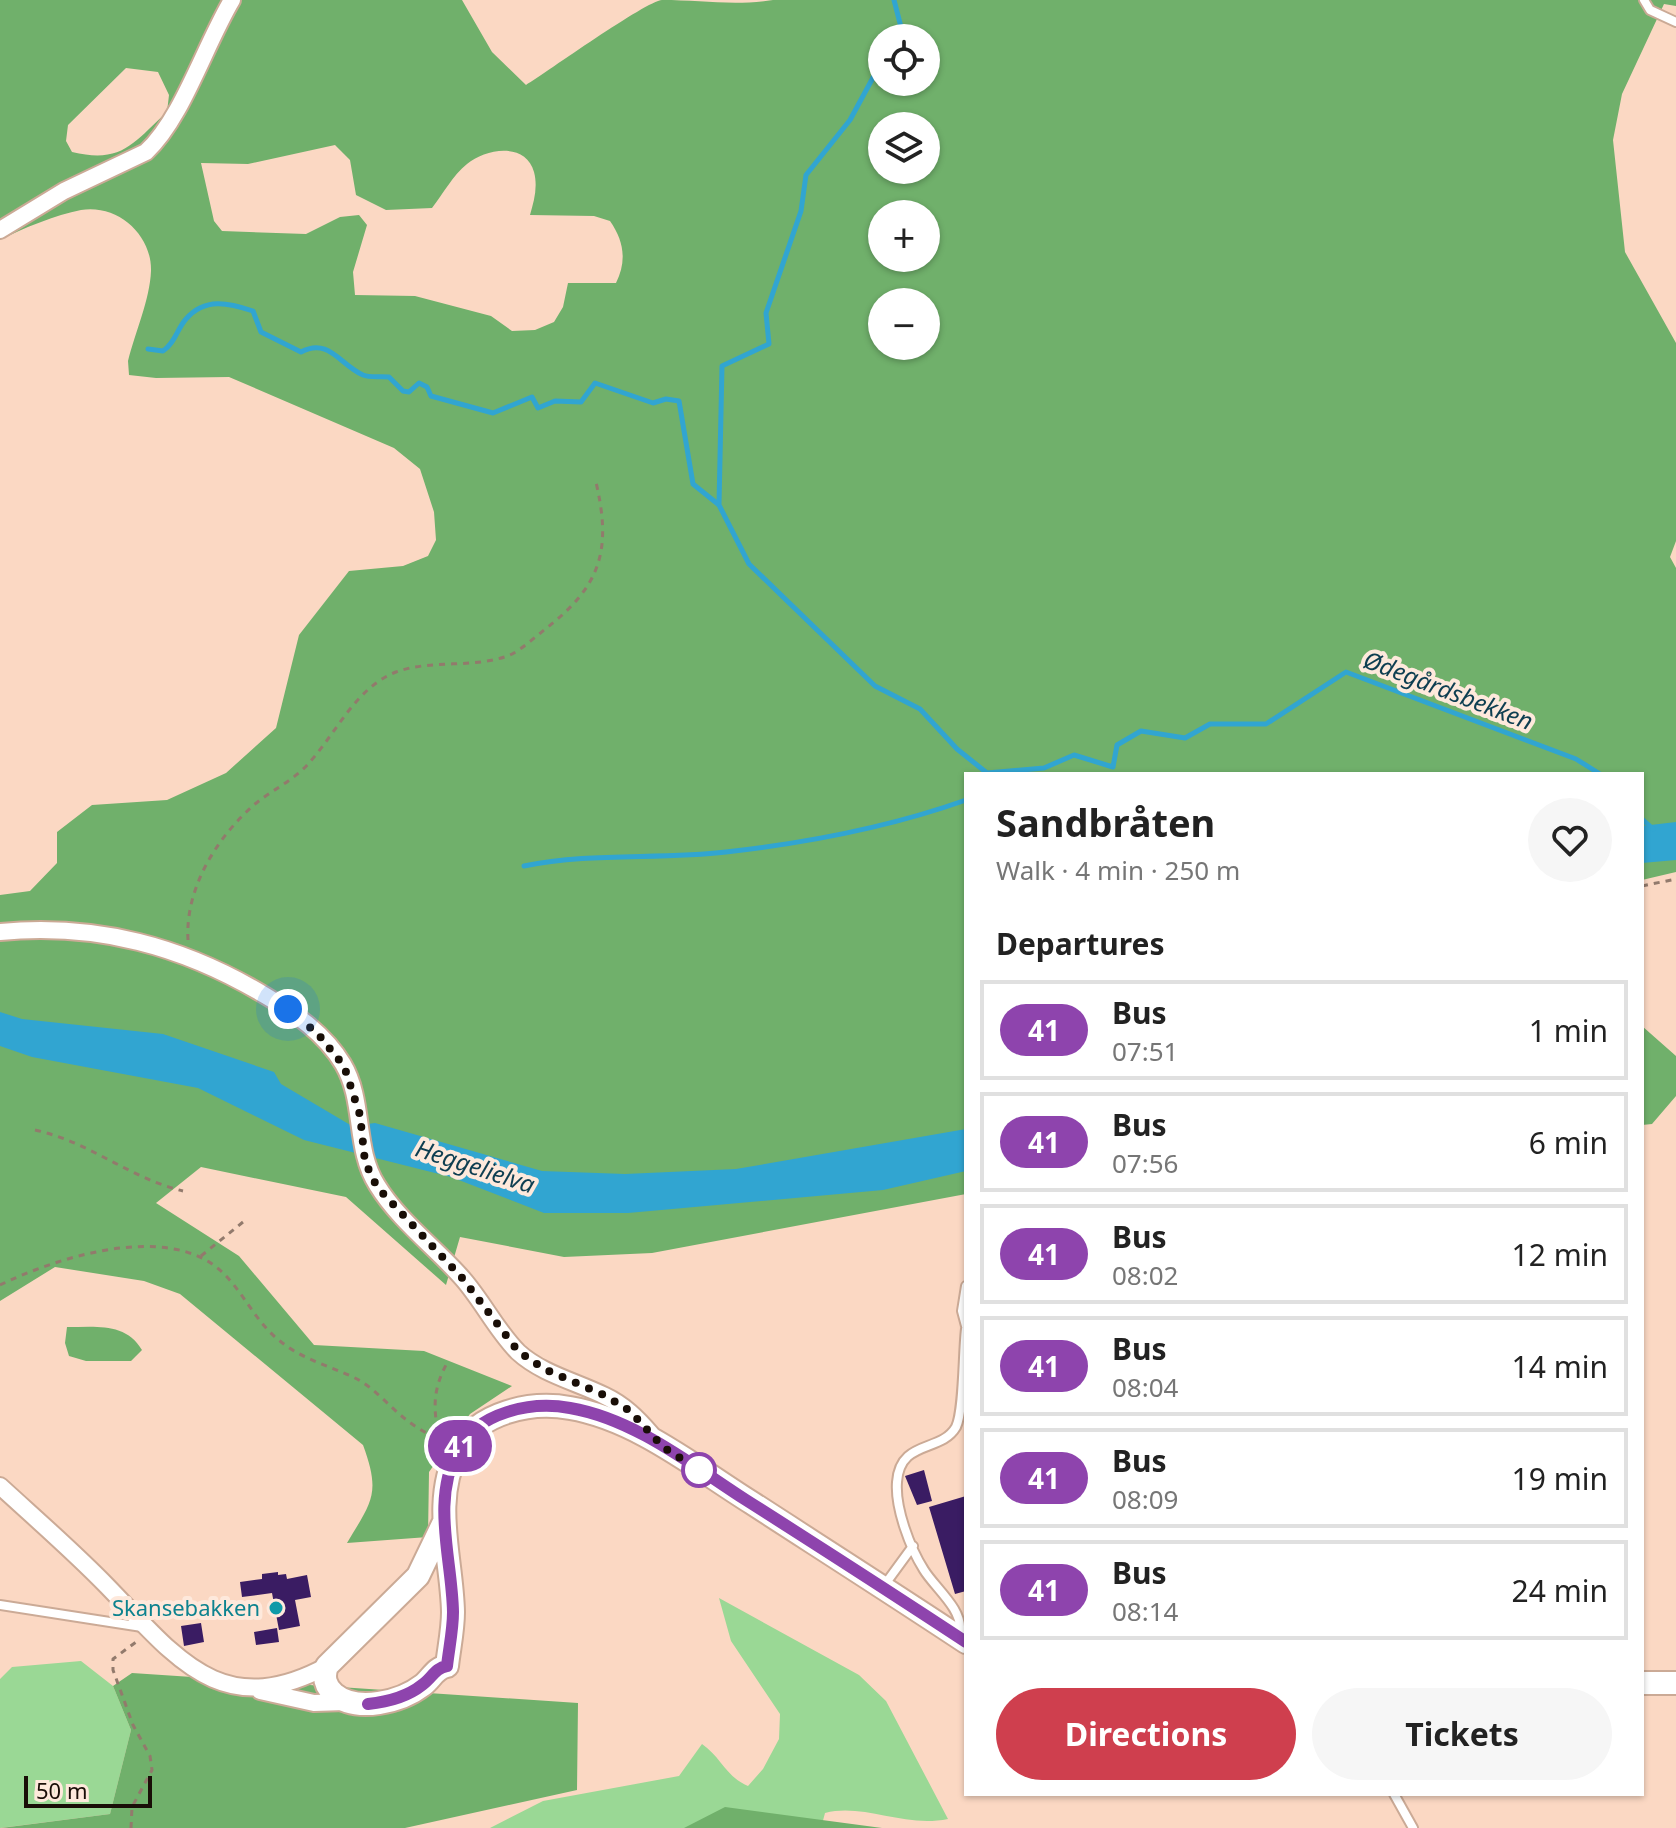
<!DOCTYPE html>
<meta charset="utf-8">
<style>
:root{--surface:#fff;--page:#f6f6f6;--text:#222;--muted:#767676;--line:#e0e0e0;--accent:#cf3f4e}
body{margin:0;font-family:"Noto Sans",sans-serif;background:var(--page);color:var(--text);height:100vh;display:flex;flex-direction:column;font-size:30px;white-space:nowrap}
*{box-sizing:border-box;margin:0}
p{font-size:26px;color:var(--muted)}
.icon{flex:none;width:44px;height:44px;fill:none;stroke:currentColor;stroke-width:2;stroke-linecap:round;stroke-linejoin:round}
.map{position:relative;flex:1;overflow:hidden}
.sheet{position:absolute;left:964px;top:772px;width:680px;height:1024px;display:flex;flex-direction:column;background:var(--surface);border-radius:0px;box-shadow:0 2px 6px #0004}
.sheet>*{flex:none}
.badge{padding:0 16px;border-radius:26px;font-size:28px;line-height:52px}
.buttons{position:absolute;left:868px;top:24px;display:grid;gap:16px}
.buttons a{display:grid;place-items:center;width:72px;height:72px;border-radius:50%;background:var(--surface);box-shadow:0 2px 6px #0004;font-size:40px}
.scale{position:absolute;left:24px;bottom:20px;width:128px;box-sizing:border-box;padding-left:8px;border:4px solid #190e07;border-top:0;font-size:22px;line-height:28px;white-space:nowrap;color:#190e07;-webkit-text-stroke:6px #fee9dc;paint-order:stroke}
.you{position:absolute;width:40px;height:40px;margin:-20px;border:6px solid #fff;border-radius:50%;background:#1a73e8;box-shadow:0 0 0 12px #1a73e833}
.map>.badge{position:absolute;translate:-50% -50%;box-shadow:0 0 0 4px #fff}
h2{padding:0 32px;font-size:30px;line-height:72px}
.round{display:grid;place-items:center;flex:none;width:84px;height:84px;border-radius:42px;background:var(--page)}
.head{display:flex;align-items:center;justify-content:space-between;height:136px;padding:0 32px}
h1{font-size:38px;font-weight:700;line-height:60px}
.cta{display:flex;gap:16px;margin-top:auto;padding:16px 32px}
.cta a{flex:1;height:92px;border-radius:48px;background:var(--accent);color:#fff;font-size:32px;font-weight:700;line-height:92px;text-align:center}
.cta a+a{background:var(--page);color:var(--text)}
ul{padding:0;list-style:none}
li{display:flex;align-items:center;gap:24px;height:100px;margin:0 16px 12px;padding:0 16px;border:4px solid var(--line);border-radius:0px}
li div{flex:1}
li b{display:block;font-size:30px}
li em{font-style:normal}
li .badge{min-width:88px;font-weight:700;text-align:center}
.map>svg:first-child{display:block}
.green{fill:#9ad895}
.forest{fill:#70b06b;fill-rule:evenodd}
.water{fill:#31a5d1}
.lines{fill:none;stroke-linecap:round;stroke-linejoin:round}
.stream{stroke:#31a5d1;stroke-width:5}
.building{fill:#3a1c63}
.lane-casing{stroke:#cbaa96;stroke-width:12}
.street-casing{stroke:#cbaa96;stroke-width:20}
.secondary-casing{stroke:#cbaa96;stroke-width:26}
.path{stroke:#927a6c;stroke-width:3;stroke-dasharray:6 6;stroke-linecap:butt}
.lane{stroke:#fff;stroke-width:8}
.street{stroke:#fff;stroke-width:16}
.secondary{stroke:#fff;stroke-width:22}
.line-casing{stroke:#fff;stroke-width:18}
.line{stroke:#8e44ad;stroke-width:12}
.walk{stroke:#190e07;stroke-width:8;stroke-dasharray:0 14.4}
.stop-dot{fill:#fff;stroke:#8e44ad;stroke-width:4}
.culture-dot{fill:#0f9aa8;stroke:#fee9dc;stroke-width:3}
.labels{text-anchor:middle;stroke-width:8;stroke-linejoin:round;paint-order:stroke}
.culture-label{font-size:22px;fill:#0d838f;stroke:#fee9dc;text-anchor:end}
.water-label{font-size:24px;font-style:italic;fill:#0e3e51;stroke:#fee9dc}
</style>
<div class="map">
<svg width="1676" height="1828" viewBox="0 0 1676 1828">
<rect width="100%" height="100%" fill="#fbd8c3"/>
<path class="green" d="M719,1598L859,1675L886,1701L948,1819C903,1828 864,1803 825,1813L821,1828H490L543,1801L679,1776L702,1744C721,1757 726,1777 748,1786L763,1769L779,1739L780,1714L731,1641Z
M81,1661L113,1686L131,1730L110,1814L0,1828V1679L12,1667Z"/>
<path class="forest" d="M0,0H462L492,52L526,85C547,72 646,1 662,0C701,0 733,6 773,0H1676V6L1664,4L1622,94L1613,140L1625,252L1676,343V541L1670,557L1676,568V872L1642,880V774H966V1194L652,1253L564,1257L460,1237L446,1285L346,1197L201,1167L156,1203L239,1256L314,1345L424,1351L512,1386L470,1414L429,1472L428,1537L347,1543C372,1501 381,1494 363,1445L180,1294L144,1281L55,1267L0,1301V895L30,891L57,863V832L92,805L167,800L226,773L276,728L299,635L349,571L403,566L428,556L436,540L434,512L420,469L394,448L229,377L156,378L129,375L128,361C135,333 150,299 151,271C152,235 118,204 81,210C56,215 23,228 0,240ZM882,38H926V82H882ZM126,68L158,72L169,95L167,112C133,143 122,164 72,152L66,141L68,125ZM882,126H926V170H882ZM335,145L350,160L356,195L386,210L432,208C443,194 453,175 467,164C486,148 526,142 534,172C538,187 534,201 530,215L594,216L610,221C624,241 627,261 616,283H568L563,307L554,322L535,330L512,331L491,316L415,296L355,295L353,272L367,225L359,215L340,217L306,234L222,231L214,221L201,163L248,164ZM882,214H926V258H882ZM882,302H926V346H882Z
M1642,1026L1676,1056V1096L1652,1124L1642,1125Z
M67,1327C95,1327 126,1322 142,1350L131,1361H86L69,1356L65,1343Z
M132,1673L578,1703L577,1790L405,1828H1L110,1814L131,1730L113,1686Z
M725,1807L882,1828H684Z"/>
<path class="water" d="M1676,822V860L1642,863V826Z
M0,1012L22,1019L163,1034L274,1072L281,1084L352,1126L375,1123L542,1171L625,1174L736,1169L966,1129V1171L883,1190L628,1213H544L451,1177L304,1140L198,1088L32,1057L0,1046Z"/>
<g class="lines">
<path class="stream" d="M894,0L901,27L895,38
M148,349L163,351C175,343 177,329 186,319C205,297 229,303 253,311L261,332L301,352C329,337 340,365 363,375C370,378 381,376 389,377L403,391L409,392L419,383L427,387L431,396L493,413L532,397L538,408L555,401L581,402L595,383L653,403L666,399L679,401L693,484L719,505L749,564L875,686L920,709L957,749L987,773L1044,768L1074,755L1113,767L1117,745L1141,731L1185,738L1210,724H1266L1346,672L1576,759L1600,774
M719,504L722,366L769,344L766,313L801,211L806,175L850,120L882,61
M1642,819L1653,829
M524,866C590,852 659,860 726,852C806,843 890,827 966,800"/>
</g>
<path class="building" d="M924,1470L932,1501L917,1505L905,1476Z
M966,1496V1591L955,1594L929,1507Z
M278,1572V1575L286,1574L287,1579L307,1575L311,1597L295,1600L300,1626L279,1630L272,1593L242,1597L240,1582L262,1579V1574Z
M201,1623L204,1642L184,1646L181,1626Z
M277,1628L279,1642L256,1645L254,1632Z"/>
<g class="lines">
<defs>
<path id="lane" d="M1644,0L1650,10L1676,22
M966,1286L962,1311L966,1326
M883,1587L913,1546
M0,1605L142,1627
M960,1632C963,1609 935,1588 924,1570C910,1548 895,1508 897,1482C900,1439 941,1453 956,1427C964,1411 963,1352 966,1329
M1394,1794L1413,1828"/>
<path id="street" d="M0,230L64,191L146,152C182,119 205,45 232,0
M0,932C97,923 183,946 266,996C295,1013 325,1034 343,1064C365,1101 354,1149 377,1185C399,1221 436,1248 463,1279C483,1302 497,1331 518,1352C542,1374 577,1382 605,1396C624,1405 637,1418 651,1434
M0,1486C36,1519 73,1551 107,1586C176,1657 221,1723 327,1666
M260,1691L314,1703L345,1702"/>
<path id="secondary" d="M443,1524L418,1576L327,1666C323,1677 325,1686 334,1694C357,1713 401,1702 423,1685C432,1678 435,1668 447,1666C449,1648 453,1630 453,1612C452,1558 431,1502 458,1450C478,1412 531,1401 570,1408C636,1419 696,1468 752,1503C823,1549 895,1595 966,1642
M1642,1683H1676"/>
</defs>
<use href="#lane" class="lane-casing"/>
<use href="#street" class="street-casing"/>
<use href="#secondary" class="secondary-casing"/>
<path class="path" d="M1642,886L1676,879
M188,940C185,888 217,837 255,804C272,790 294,780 308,764C336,734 355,688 396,672C431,659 475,669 510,655C521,650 534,638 544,630C603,585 612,548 595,478
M35,1130C90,1142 129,1178 183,1191
M201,1256L243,1222
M0,1285C58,1257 167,1222 221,1271C243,1291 256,1323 280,1341C303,1360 331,1366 357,1379C374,1388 389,1406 404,1418C415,1427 428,1434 441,1441
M440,1441C433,1410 432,1391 447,1363
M131,1828L132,1807L152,1770L150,1756L133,1725L113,1670V1659L136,1642"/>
<use href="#lane" class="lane"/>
<use href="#street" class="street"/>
<use href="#secondary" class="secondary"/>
</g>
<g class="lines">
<defs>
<path id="line" d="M368,1704C387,1702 407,1697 422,1685C432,1678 435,1668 447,1666C449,1648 453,1630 453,1612C452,1558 431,1502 458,1450C478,1412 531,1401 570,1408C635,1419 693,1466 746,1500C820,1547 893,1594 966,1642"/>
</defs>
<use href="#line" class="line-casing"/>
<use href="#line" class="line"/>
<path class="walk" d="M288,1009L318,1034L344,1066L360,1115L365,1162L377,1187L463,1279L518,1351L544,1369L606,1396L630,1411L663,1447L699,1470"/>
</g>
<circle class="stop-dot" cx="699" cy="1470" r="16"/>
<circle class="culture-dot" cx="276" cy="1608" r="8"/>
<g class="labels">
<g class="culture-label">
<text x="260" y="1616">Skansebakken</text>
</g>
<g class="water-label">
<text transform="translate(1448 691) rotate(21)" y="8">Ødegårdsbekken</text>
<text transform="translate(475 1167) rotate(18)" y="8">Heggelielva</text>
</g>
</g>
</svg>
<div class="buttons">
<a><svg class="icon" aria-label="locate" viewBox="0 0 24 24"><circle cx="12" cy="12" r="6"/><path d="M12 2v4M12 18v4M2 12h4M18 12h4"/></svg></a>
<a><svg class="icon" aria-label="layers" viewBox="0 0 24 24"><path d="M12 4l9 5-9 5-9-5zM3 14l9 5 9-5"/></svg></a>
<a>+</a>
<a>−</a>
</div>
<div class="scale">50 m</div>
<div class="you" style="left:288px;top:1009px"></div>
<b class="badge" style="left:460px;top:1446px;background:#8e44ad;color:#fff">41</b>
<section class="sheet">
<div class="head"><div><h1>Sandbråten</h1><p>Walk · 4 min · 250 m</p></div><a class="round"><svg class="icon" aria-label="heart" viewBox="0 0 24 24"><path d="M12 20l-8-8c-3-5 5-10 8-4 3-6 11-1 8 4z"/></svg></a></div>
<h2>Departures</h2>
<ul>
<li><span class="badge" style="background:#8e44ad;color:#fff">41</span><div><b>Bus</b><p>07:51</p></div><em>1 min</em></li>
<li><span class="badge" style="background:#8e44ad;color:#fff">41</span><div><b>Bus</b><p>07:56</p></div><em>6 min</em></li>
<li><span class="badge" style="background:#8e44ad;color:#fff">41</span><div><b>Bus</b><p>08:02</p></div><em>12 min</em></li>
<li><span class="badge" style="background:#8e44ad;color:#fff">41</span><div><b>Bus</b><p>08:04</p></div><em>14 min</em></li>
<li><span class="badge" style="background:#8e44ad;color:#fff">41</span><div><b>Bus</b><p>08:09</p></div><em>19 min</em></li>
<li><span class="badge" style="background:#8e44ad;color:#fff">41</span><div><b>Bus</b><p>08:14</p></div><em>24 min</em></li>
</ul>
<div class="cta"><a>Directions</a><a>Tickets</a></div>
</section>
</div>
